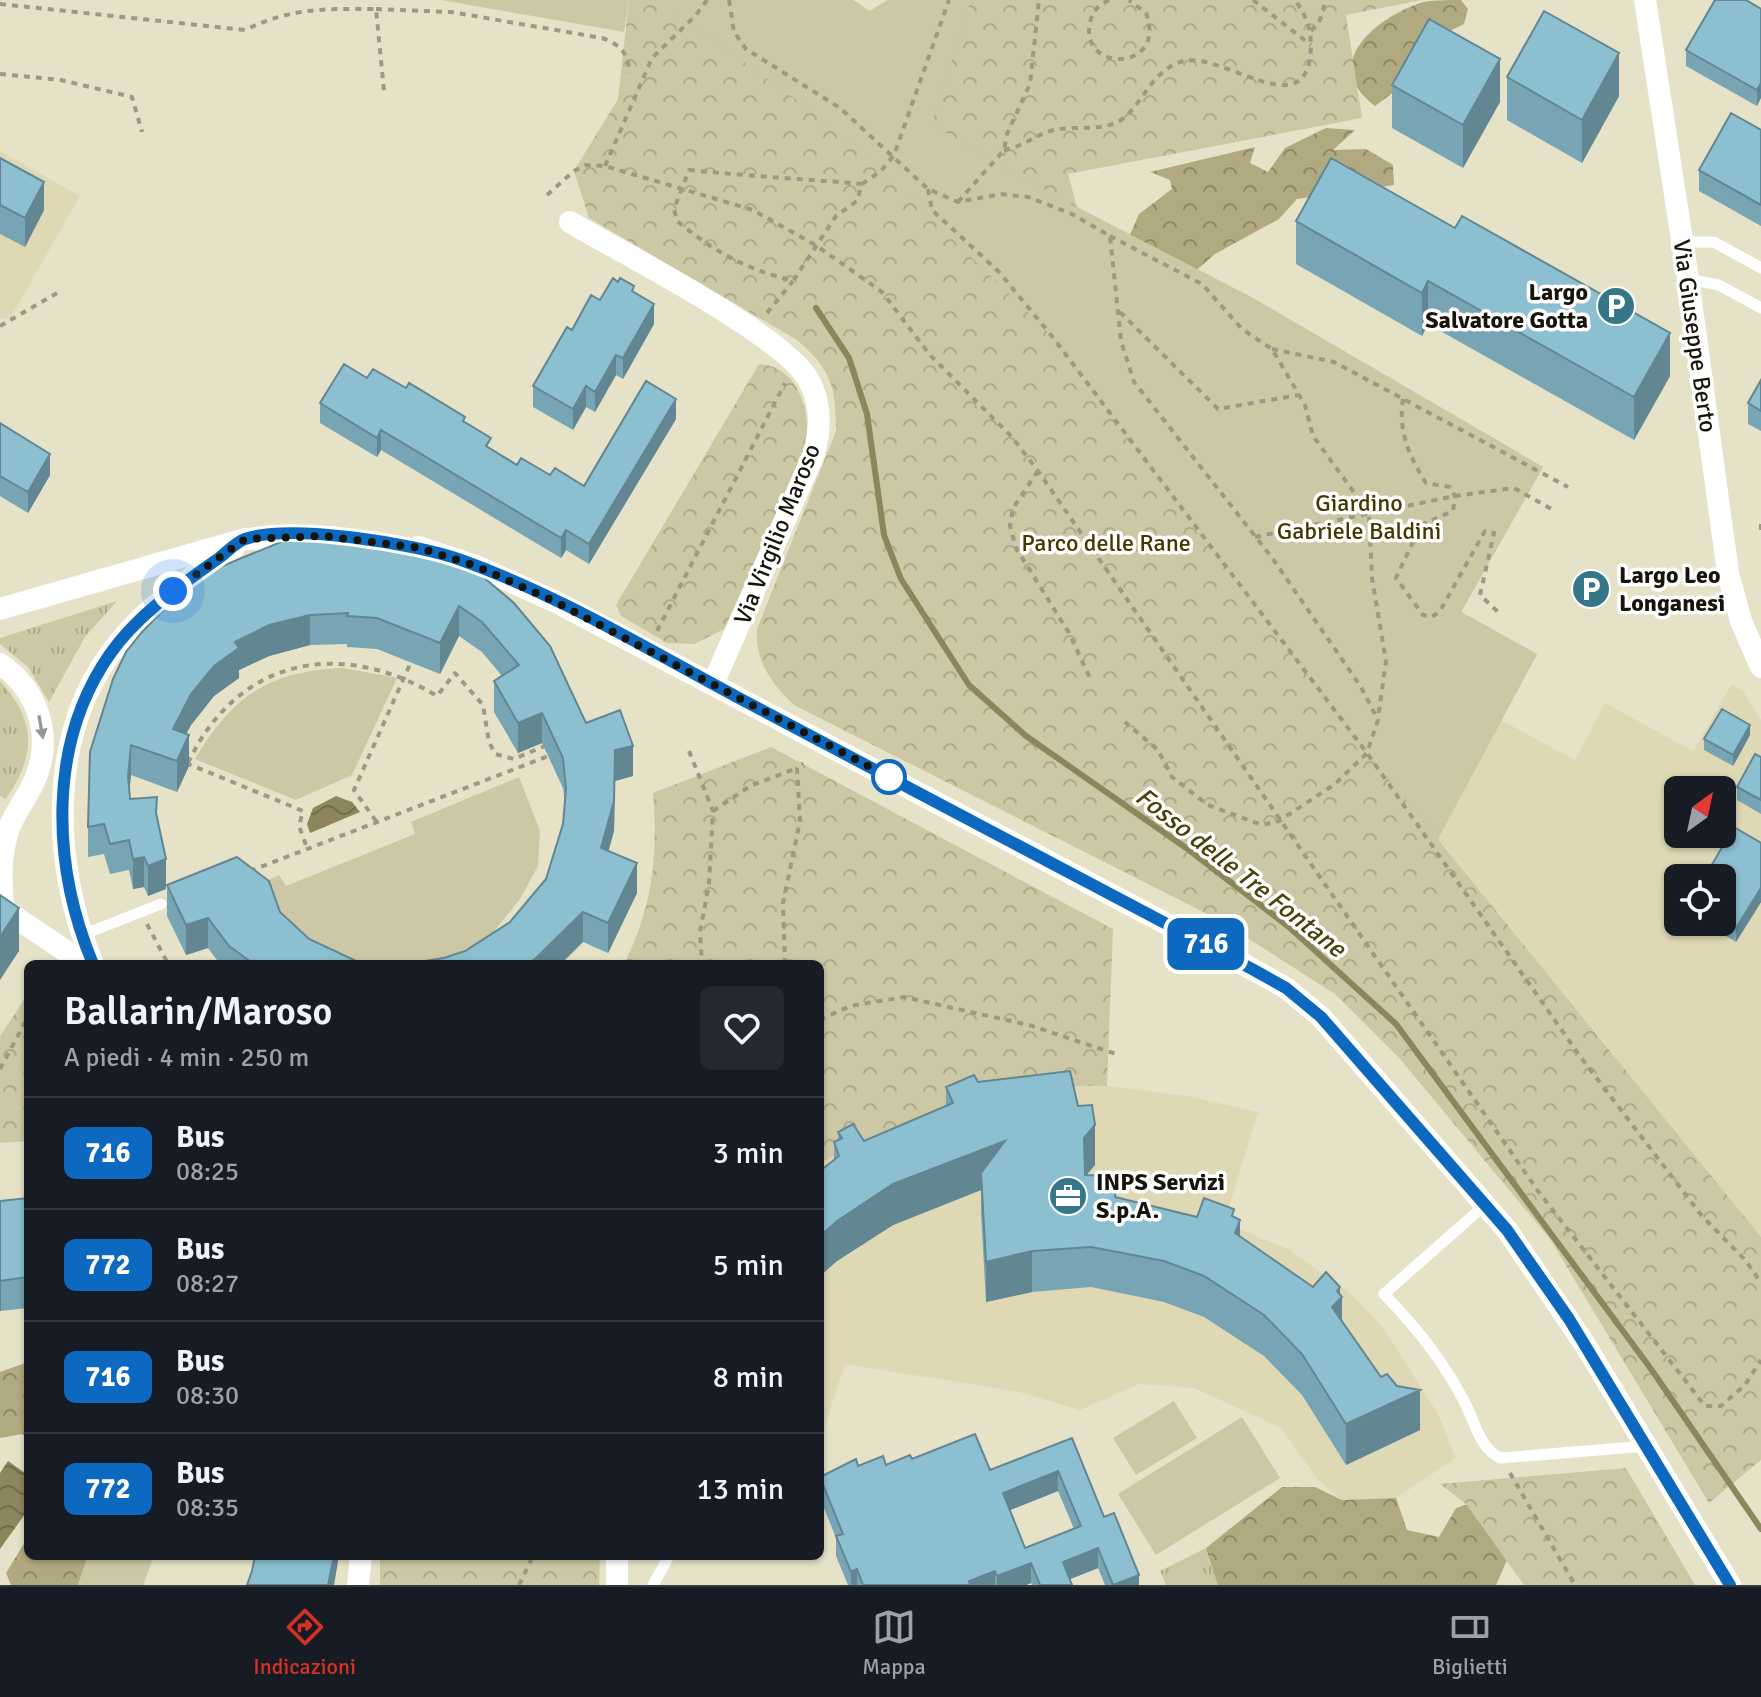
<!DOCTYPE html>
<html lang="it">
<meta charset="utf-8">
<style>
:root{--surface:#171b24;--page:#242831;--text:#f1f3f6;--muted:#9ea1a6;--line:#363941;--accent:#d93025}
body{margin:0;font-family:Signika,sans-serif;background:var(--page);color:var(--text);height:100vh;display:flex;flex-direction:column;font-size:30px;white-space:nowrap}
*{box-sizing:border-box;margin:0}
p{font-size:26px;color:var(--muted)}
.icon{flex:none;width:44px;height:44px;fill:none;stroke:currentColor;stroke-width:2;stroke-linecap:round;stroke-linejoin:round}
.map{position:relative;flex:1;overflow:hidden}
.panel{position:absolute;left:24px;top:960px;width:800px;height:600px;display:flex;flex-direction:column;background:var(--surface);border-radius:12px;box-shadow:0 2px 6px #0004}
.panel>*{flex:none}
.badge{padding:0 16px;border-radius:12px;font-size:28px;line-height:52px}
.needle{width:52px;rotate:33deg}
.tools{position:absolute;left:1664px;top:776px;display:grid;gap:16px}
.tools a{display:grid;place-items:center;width:72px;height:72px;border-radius:12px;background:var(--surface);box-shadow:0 2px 6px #0004;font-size:40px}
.you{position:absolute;width:40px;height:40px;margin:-20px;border:6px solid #fff;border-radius:50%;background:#1a73e8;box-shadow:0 0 0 12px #1a73e833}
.map>.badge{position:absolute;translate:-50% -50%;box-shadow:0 0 0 4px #fff}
.round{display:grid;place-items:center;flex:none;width:84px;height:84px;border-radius:12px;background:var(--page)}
.head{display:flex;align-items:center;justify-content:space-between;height:136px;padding:0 40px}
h1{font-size:38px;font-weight:600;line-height:60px}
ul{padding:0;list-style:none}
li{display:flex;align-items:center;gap:24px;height:112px;padding:0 40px;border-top:2px solid var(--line)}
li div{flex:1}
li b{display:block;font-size:30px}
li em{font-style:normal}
li .badge{min-width:88px;font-weight:700;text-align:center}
.tab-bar{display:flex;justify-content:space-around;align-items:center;height:112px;border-top:2px solid var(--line);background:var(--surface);font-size:22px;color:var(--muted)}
.tab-bar a{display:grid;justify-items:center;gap:4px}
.tab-bar .current{color:var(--accent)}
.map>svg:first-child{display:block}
.built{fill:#ded8b5;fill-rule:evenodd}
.grass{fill:url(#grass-tufts)}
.forest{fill:url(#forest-crowns)}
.park{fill:url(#park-crowns)}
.garden{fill:#ccc7a4}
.water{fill:url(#water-waves)}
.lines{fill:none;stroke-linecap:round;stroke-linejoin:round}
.stream{stroke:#8d865d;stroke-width:6}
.path{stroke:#9c9984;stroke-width:4;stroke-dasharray:6 6;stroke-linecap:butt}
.service{stroke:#fff;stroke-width:11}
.minor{stroke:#fff;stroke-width:22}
.wall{fill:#78a5b3;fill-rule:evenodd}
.shaded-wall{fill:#628692}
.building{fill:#8cc0d0;stroke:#628692;stroke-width:2;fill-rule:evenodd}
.oneway{fill:#979691}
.line-casing{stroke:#fff;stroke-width:18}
.line{stroke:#0c69bf;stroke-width:12}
.walk{stroke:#17150b;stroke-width:8;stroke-dasharray:0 14.4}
.stop-dot{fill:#fff;stroke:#0c69bf;stroke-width:4}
.labels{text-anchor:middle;stroke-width:7;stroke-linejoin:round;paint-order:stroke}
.poi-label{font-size:24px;font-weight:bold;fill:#17150b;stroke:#fff;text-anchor:start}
.street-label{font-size:24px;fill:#17150b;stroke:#fff}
.park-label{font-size:24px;fill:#413800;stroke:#fff}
.water-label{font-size:26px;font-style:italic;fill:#49410a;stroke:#fff}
</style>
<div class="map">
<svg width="1761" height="1585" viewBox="0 0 1761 1585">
<defs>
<pattern id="grass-tufts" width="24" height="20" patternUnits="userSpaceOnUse" patternTransform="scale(2)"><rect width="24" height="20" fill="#ccc7a4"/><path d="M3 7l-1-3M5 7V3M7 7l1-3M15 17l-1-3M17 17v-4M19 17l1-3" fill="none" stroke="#aeaa8c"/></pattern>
<pattern id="forest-crowns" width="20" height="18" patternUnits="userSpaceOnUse" patternTransform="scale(2)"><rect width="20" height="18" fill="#b1a97f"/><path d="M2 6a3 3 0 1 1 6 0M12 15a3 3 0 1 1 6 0" fill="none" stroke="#8f8866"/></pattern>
<pattern id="park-crowns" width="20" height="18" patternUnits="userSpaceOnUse" patternTransform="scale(2)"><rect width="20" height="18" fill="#ccc7a4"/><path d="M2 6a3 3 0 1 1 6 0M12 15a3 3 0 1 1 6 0" fill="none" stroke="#aeaa8c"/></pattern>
<pattern id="water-waves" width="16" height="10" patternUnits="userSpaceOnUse" patternTransform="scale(2)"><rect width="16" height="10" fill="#8d865d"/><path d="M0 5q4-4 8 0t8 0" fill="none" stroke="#726c4b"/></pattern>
</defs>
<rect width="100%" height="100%" fill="#e6e2c7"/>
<path class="built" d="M0,151L80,196L11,317L0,319Z
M1732,684L1743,691L1761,720V1237L1438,838L1501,720L1575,760L1605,703L1693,751ZM1678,790H1722V834H1678ZM1678,878H1722V922H1678Z
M1054,1084L1107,1086L1187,1096L1258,1112L1224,1223L1288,1249L1351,1294L1382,1326L1438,1414L1456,1458L1396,1498L1342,1500L1318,1480L1281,1428L1194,1388L1139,1384L1080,1410L1019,1392L845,1364L820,1441V1163L882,1130L980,1096Z"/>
<path class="grass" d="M117,601L85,637L49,702L28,667L0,644V638Z
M0,681C37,722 36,754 6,799L0,796Z
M1206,1548L1222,1585H1166L1160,1571Z"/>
<path class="forest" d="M1461,0L1468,9L1464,24L1441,35L1398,89L1375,106C1318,63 1377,17 1423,2C1435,0 1449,0 1461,0Z
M1326,128L1355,130L1333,150L1366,149L1393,165L1394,185L1297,199L1279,219L1215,254L1185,280L1129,237L1139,214L1172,189L1170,180L1150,172L1255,147L1250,163L1268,172L1285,148Z
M28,1362V1439L22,1434L0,1438V1372Z
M1282,1487H1315L1342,1500L1396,1498L1407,1530L1439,1537L1456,1508L1483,1499L1507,1560L1496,1585H1218L1206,1548Z
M28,1537V1556H88L78,1585H11L6,1573Z"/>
<path class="park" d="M629,0H853L870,11L888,0H1422L1346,15L1362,118L1068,174L1077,207L1253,298L1543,467L1461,612L1537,654L1438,839L1761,1237V1460L1709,1503L1550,1239L1400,1059L1335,994L1221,921L794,705C771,683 755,661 757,629L836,431C836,387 831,369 797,340L589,218L574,171L618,99Z
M759,364C803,367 813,421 805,456L724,629L694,644L667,643L621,616L616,605Z
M771,747L1113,929L1107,1086C999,1083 914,1113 820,1163V964H624C653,907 658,855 653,793Z
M28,994V1141L0,1143V1036Z
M1626,1468L1695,1585H1524L1466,1504L1440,1484Z
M380,1556H600L599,1585H380Z"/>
<path class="garden" d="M441,0H629L624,32Z
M675,0H853L870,11L888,0H971L931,125L1076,207L1253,298L1543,467L1461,612L1537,654L1438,838L1367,753L1051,335L901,189L809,109L675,12Z
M343,668L397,678L352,775L296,800L195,759C232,696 269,671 343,668Z
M519,777L540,831L538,866L520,899L487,940L436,962L356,964L296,935L255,886L279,875L286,886L415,834L411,822Z
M1174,1401L1197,1438L1136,1475L1113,1438Z
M1242,1417L1280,1478L1156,1555L1118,1494Z
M88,1556H154L143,1585H78Z"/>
<path class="water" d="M336,796L352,802L360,812L310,833L307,824L313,808Z
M8,1461L28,1475V1510L0,1549V1473Z"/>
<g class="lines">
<path class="stream" d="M816,308L849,358L867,414L884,535L901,579L969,685L1026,736L1189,850L1289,927L1396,1024L1651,1369L1761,1529"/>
<path class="path" d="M729,0L734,32L746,49L840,108L928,189L958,202L1001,194L1028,197L1072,214L1110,236L1121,341L1134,382L1273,559L1361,687L1378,720L1367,753L1335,784L1279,821L1262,825L1208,805L1172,777L1158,750L1125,722
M1109,0C1099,5 1092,11 1090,23C1079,73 1168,72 1146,13L1129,0
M1253,0L1311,45
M0,4L245,30C294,7 323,9 376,9L384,91
M376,9L451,12L602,38C620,44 629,54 629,73
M1311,31L1320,20L1326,0
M0,74L61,80L132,97L142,132
M1004,150C1023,147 1036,134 1054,130C1077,125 1106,133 1125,117C1145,99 1152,72 1180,62C1218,48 1302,124 1310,57C1313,35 1308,18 1295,0
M605,166L652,58L696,15L707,0
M689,170C747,176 805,179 862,184L857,201L836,216L793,281C744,268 716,253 677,221L674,209Z
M862,184L881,171L894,155L949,0
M928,189L932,210L999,272L1051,335L1367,753L1582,1059L1702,1216L1746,1261L1761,1283
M547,195L574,171L586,165L605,166L753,210L817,246L882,292L930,355L1012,437L1038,471L1538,1191L1705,1406H1721L1745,1385L1761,1360
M958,202L1004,150L1007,134L1030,84L1039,0
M1110,236L1202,284L1242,329L1272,349L1305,405L1313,436L1369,513L1372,578L1386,661L1378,718
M1120,312L1218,409L1299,395
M767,313L793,281
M0,326L57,293
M1272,349L1334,362L1568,487
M1403,399C1398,431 1409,456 1426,483L1450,487L1455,496L1453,511L1421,525L1396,578L1423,615L1432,617L1440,611L1485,531L1494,533L1480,595L1498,612
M1038,471L1013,508L1010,526L1016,548L1069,633L1091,680
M1761,524V534
M1255,537L1455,496L1514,488L1555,511
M657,631L785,383
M689,751L713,811L709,884L700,932L702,964
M186,763L303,811L299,826L307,848
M188,763C238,657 341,638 437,696L455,673L483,705L489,742L495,754L514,759L547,745
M713,811L750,786L797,768
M376,821L354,790L411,662
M250,871L551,755
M147,924L168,964
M785,964L783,903L800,821L797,768L803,763
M820,1020L850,1006L904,997L1029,1025L1119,1055
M0,1069L28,1017
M27,1170L28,1162
M1510,1473L1575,1585
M519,1585L533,1556"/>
<path class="service" d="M1683,242H1714L1761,268
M1688,279L1719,285L1761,308
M82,935L161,904
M1486,1204L1384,1294C1416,1327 1445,1363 1465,1403C1475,1422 1480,1450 1501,1458L1647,1446
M653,1585L669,1556"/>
<path class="minor" d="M1645,0L1688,279L1728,573L1741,621L1761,667
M570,222C622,253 782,334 808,379C822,403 821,430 813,456L713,684
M418,547L476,566L556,602L1252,969L1286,988L1321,1017L1507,1230L1584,1343L1730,1585
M0,609L245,539L333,537
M0,664C37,689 53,734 36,777C29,796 14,812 8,831C0,857 0,883 4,910
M0,907L85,964
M93,964C51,863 46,728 121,640C152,602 195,575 234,547
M358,1585L361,1556
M617,1585V1556"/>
</g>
<path class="wall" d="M1761,9L1757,106L1686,66V50Z
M1507,77L1619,96L1582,163L1507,120Z
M1392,85L1500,102L1463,168L1392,128Z
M1761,130V226L1699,191V170Z
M0,158L44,210L25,247L0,234Z
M1296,221L1455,228L1670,376L1634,440L1428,324L1422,336L1296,264Z
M634,293L654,324L623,379L616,375L595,412L586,407L573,430L533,407V386L600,300Z
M367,378L465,423L491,449L517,465L584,486L676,419L589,564L566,550L561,558L381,450L377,457L320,423V403Z
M1761,380V431L1748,424V403Z
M0,423L50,475L28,513L0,496Z
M436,551L633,776L615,781L614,831L608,851L637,893L608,953L583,942L444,958L465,951L510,922L546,879L563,824L565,805L563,788L542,743L518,753L494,712V681L502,676L482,652L459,636L440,674L377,649L347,647V644L310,645L269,656L239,670V678L214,696L191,725L186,734L189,766L177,792L131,775L129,790L130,799L157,819L166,889L148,896L144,887L133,889L129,870L110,874L104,854L88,857V827L113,679Z
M1750,735L1733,766L1704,750V739Z
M1761,757V814L1737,800V787Z
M1761,843V902L1736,942L1703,922H1722V878Z
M167,885L280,912L309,939L356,961L389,964H220L208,948L186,955L167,916Z
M978,1082L1078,1106L1095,1165L1086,1175L1106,1182L1116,1197L1197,1217H1234L1240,1236L1313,1287L1340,1295L1342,1322L1420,1430L1346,1465L1302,1395L1264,1356L1204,1317L1164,1302L1091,1287L1032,1292L986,1302L981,1213V1190L893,1225L837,1261L820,1276V1171L834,1161V1142L838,1140V1132L864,1141L946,1106V1087Z
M28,1198V1308L0,1311V1201Z
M1072,1438L1104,1517L1139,1585H1105L1098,1568L1070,1579L1072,1585H1032L1031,1583L1026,1585H848L836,1556V1538L820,1498V1477L858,1466L886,1465L912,1459L990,1470ZM1058,1491L1074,1529L1025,1548L1010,1510Z"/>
<path class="shaded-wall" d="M1619,53V96L1582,163V120Z
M1500,59V102L1463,168V125Z
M1761,83V98L1757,106V90Z
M44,182V210L25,247V218Z
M1428,281V324L1422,336V293Z
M654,304V324L623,379V358Z
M1670,333V376L1634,440V397Z
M616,355V375L595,412V392Z
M586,386V407L573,430V409Z
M676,399V419L589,564V544Z
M381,430V450L377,457V438Z
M50,454V475L28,513V492Z
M566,530V550L561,558V538Z
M459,606V636L440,674V643Z
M310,615V645L269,656L239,670V678L214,696L191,725L173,759V729L191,694L235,642L269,625Z
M542,713V743L518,753V723Z
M1750,725V735L1733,766V755Z
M189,735V766L177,792V761Z
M131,745V775L128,806V776Z
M633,746V776L615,781L614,831L601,878V848L615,750Z
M144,857V887L133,889V859Z
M166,859V889L148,896V866Z
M637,863V893L608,953V923Z
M1761,888V902L1736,942V928Z
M19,908V951L0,980V937Z
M583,912V942L561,964H526Z
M208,918V948L186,955V925Z
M1095,1125V1165L1084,1178V1138Z
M1005,1141L981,1173V1190L893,1225L837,1261L820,1276V1236L837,1221L893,1184Z
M1240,1220V1261L1235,1233Z
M1032,1251V1292L986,1302V1262Z
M1,1280V1311H0V1281Z
M1340,1287V1299L1342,1297V1337L1332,1307Z
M1420,1390V1430L1346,1465V1424Z
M1058,1471V1491L1003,1513V1493Z
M1098,1548V1568L1063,1582V1562Z
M334,1556H339L334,1585H328Z
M1031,1563V1583L1026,1585H997V1576Z
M857,1569V1585H851V1572Z
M995,1571V1585H969V1581Z
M1139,1575V1585H1114Z"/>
<path class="building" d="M1715,0H1746L1761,9V83L1757,90L1686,50Z
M1544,11L1619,53L1582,120L1507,77Z
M1429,19L1500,59L1463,125L1392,85Z
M1731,113L1761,130V205L1699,170Z
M0,158L44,182L25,218L0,205Z
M1331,158L1455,228L1462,216L1670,333L1634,397L1428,281L1422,293L1296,221Z
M613,278L618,282L620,278L634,286L632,291L654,304L623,358L616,355L595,392L586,386L573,409L533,386L567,327L572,330L591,295L600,300Z
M344,364L367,378L373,369L406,388L409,383L465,417L463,421L491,438L486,446L517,465L521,458L550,475L555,468L584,486L646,381L676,399L589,544L566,530L561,538L381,430L377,438L320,403Z
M1761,380V411L1748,403Z
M0,423L50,454L28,492L0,476Z
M343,532L388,536L436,551L475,570L514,603L550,646L586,723L620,710L633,746L615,750L614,801L601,848L637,863L608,923L583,912L535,959L526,964H406L444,958L465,951L510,922L546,879L563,824L566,789L563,758L542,713L518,723L494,681L519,665L482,622L459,606L440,643L377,618L347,616L348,613L310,615L269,625L235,642L239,648L214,666L191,694L173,729L189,735L177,761L131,745L128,776L130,799L157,797L156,813L166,859L148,866L144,857L133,859L129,840L110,844L104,824L88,827L90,752L113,679L126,652L142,632L174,599L210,571L293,537Z
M1722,709L1750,725L1733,755L1704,739Z
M1755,754L1761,757V800L1737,787Z
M1734,827L1761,843V888L1736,928L1722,920V878H1704Z
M237,857L269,881L280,912L309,939L356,961L389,964H254L229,946L208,918L186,925L167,885Z
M0,895L19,908L0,937Z
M1070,1071L1078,1106L1092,1105L1095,1125L1084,1138L1085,1175L1106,1176L1105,1181L1116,1183L1115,1197L1197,1217L1204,1198L1234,1209L1232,1216L1240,1220L1235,1233L1313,1287L1326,1272L1340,1287L1337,1291L1342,1297L1332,1307L1381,1377L1387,1374L1397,1386L1420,1390L1346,1424L1302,1354L1264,1315L1204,1276L1164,1261L1091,1247L1032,1251L986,1262L981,1173L1005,1141L893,1184L837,1221L820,1236V1171L839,1156L834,1142L842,1138L838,1132L853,1124L864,1141L953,1103L946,1087L974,1075L978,1082Z
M28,1198V1277L0,1281V1201Z
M975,1434L990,1470L1072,1438L1104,1517L1114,1513L1139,1575L1113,1585L1098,1548L1063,1562L1072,1585H1040L1031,1563L997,1576L995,1571L969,1581L970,1585H863L857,1569L851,1572L836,1536L843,1534L820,1477L856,1459L858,1466L883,1456L886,1465L910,1455L912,1459ZM1058,1471L1081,1526L1025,1548L1003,1493Z
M255,1556H334L328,1585H247L252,1571Z"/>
<defs><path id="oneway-solid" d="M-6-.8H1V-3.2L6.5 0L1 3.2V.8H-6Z" transform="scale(2)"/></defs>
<use class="oneway" href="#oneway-solid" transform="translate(41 727) rotate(80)"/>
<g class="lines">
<defs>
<path id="line" d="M93,964C52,866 47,744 110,654C138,614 180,586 219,558C227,552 236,542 245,539C290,523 416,544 461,560C557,594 647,649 737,697C908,787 1080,878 1252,969L1286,988L1321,1017L1507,1230L1569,1319L1730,1585"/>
</defs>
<use href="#line" class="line-casing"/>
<use href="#line" class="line"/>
<path class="walk" d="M173,591L245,539L324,536L420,548L476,566L556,602L895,780L889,777"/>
</g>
<defs>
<symbol id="parking-disc" viewBox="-11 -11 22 22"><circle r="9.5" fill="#357689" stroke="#fff"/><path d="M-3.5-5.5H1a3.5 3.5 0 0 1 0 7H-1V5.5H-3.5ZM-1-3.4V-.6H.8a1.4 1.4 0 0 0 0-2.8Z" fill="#fff"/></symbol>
<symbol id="office-disc" viewBox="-11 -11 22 22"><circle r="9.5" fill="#357689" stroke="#fff"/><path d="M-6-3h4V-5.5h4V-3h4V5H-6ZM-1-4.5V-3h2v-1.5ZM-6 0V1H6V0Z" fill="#fff"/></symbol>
</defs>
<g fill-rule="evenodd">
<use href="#parking-disc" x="1594" y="284" width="44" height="44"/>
<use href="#parking-disc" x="1569" y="567" width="44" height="44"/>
<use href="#office-disc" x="1046" y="1174" width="44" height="44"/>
</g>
<circle class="stop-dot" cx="889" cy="777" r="16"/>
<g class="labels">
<g class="poi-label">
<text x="1588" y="300" text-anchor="end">Largo<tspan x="1588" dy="28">Salvatore Gotta</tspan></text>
<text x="1619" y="583">Largo Leo<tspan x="1619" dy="28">Longanesi</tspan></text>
<text x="1096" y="1190">INPS Servizi<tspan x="1096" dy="28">S.p.A.</tspan></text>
</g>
<g class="street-label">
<text transform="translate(1695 336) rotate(82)" y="8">Via Giuseppe Berto</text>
<text transform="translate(777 534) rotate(-68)" y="8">Via Virgilio Maroso</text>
</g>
<g class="park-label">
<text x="1359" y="511">Giardino<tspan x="1359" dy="28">Gabriele Baldini</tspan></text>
<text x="1106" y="551">Parco delle Rane</text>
</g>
<g class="water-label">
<text transform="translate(1241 872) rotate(38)" y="9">Fosso delle Tre Fontane</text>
</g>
</g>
</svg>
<div class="tools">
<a><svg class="needle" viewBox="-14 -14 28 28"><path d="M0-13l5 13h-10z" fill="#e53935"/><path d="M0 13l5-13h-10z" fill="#9ea1a6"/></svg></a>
<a><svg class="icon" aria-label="locate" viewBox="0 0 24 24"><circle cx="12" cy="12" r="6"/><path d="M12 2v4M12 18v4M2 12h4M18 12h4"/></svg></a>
</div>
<div class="you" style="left:173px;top:591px"></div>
<b class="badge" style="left:1206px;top:944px;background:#0c69bf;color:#fff">716</b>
<section class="panel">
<div class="head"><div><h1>Ballarin/Maroso</h1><p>A piedi · 4 min · 250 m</p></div><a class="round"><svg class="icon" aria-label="heart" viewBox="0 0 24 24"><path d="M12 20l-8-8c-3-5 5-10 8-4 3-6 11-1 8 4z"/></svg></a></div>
<ul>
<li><span class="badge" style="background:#0c69bf;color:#fff">716</span><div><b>Bus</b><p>08:25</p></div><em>3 min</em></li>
<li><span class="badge" style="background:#0c69bf;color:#fff">772</span><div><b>Bus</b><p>08:27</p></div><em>5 min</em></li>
<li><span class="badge" style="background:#0c69bf;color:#fff">716</span><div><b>Bus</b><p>08:30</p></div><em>8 min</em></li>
<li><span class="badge" style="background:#0c69bf;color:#fff">772</span><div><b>Bus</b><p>08:35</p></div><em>13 min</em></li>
</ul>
</section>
</div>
<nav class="tab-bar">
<a class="current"><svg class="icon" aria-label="directions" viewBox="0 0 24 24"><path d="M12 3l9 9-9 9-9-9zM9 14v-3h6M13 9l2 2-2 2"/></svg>Indicazioni</a>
<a><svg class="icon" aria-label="map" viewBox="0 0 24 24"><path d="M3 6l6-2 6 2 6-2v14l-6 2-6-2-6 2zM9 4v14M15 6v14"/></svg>Mappa</a>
<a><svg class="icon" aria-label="tickets" viewBox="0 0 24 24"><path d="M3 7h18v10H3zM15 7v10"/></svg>Biglietti</a>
</nav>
